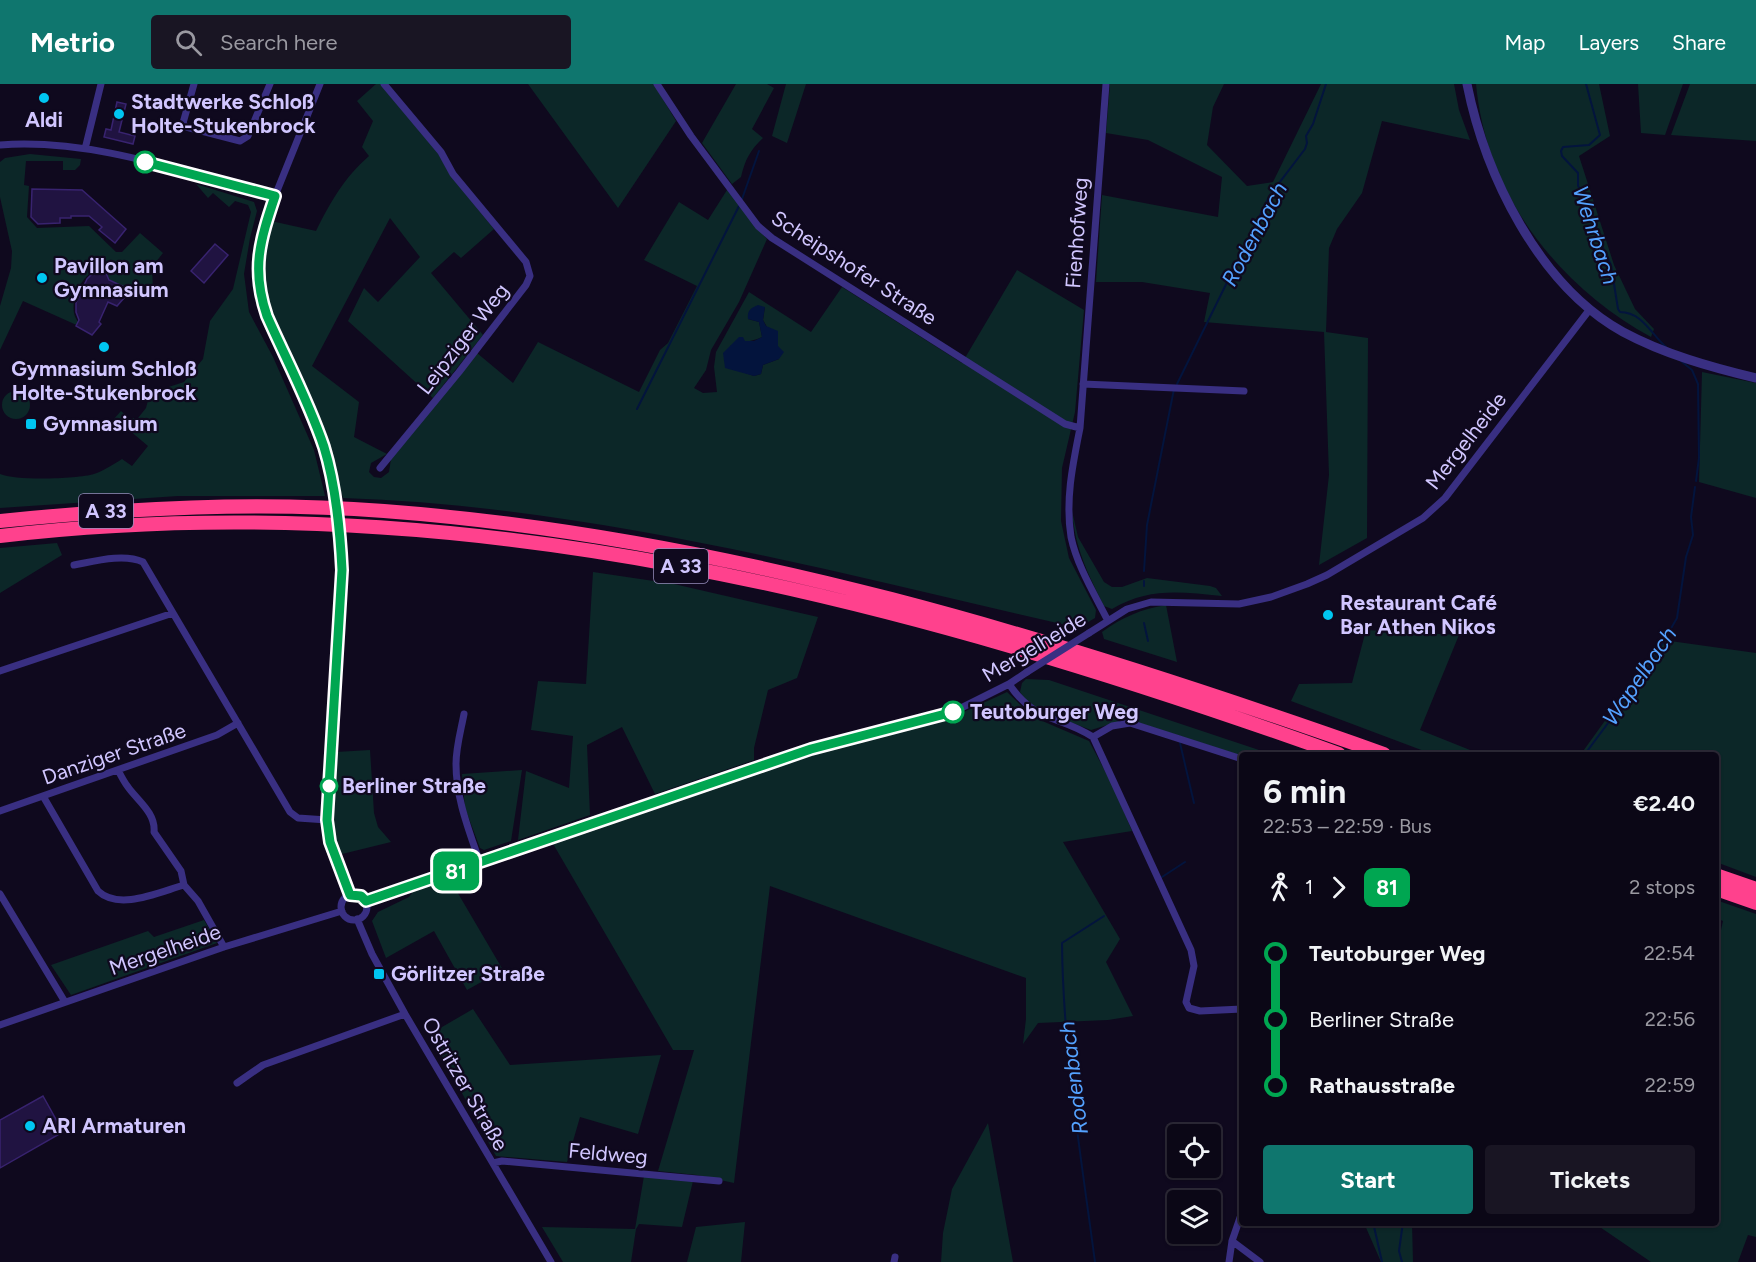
<!DOCTYPE html>
<meta charset="utf-8">
<style>
:root{--surface:#0b0716;--page:#191523;--text:#f1f3f6;--muted:#9a99a1;--line:#2b2835;--accent:#0f766e}
body{margin:0;font-family:Figtree,sans-serif;background:var(--page);color:var(--text);height:100vh;display:flex;flex-direction:column;font-size:22px;white-space:nowrap}
*{box-sizing:border-box;margin:0}
p{font-size:20px;color:var(--muted)}
.icon{flex:none;width:33px;height:33px;fill:none;stroke:currentColor;stroke-width:2;stroke-linecap:round;stroke-linejoin:round}
.map{position:relative;flex:1;overflow:hidden}
.sheet{position:absolute;left:1239px;top:668px;width:480px;height:474px;display:flex;flex-direction:column;background:var(--surface);border-radius:6px;box-shadow:0 2px 4px #0004,0 0 0 2px var(--line)}
.sheet>*{flex:none}
.badge{padding:0 12px;border-radius:9px;font-size:21px;line-height:39px}
.controls{position:absolute;left:1167px;top:1040px;display:grid;gap:12px}
.controls a{display:grid;place-items:center;width:54px;height:54px;border-radius:6px;background:var(--surface);box-shadow:0 2px 4px #0004,0 0 0 2px var(--line);font-size:30px}
.map>.badge{position:absolute;translate:-50% -50%;box-shadow:0 0 0 3px #fff}
.legs{display:flex;align-items:center;gap:9px;height:66px;padding:0 24px;font-size:20px}
.legs p{margin-inline-start:auto}
.headline{display:flex;align-items:center;justify-content:space-between;height:102px;padding:0 24px}
h1{font-size:33px;font-weight:700;line-height:45px}
.cta{display:flex;gap:12px;margin-top:auto;padding:12px 24px}
.cta a{flex:1;height:69px;border-radius:6px;background:var(--accent);color:#fff;font-size:24px;font-weight:700;line-height:69px;text-align:center}
.cta a+a{background:var(--page);color:var(--text)}
ul{padding:0 24px;list-style:none}
li{display:flex;align-items:center;gap:21px;height:66px;font-size:22px}
li i{display:grid;place-items:center;width:9px;height:100%;margin:0 8px;background:currentColor}
li i::after{content:'';width:15px;height:15px;margin:-8px;border:4px solid;border-radius:50%;background:var(--surface)}
li p{margin-inline-start:auto}
li:first-child i{background:linear-gradient(#0000 50%,currentColor 0)}
li:last-child i{background:linear-gradient(currentColor 50%,#0000 0)}
header{display:flex;align-items:center;gap:36px;box-sizing:border-box;height:84px;padding:0 30px;background:var(--accent);color:#fff}
header strong{font-size:28px}
nav{display:flex;gap:33px;margin-inline-start:auto;font-size:21px}
.search{width:420px;height:54px;background:var(--page);display:flex;align-items:center;gap:15px;box-sizing:border-box;padding:0 21px;border-radius:6px;color:var(--muted);font-size:22px}
.map>svg:first-child{display:block}
.green{fill:#0c2728;fill-rule:evenodd}
.water{fill:#03143d}
.lines{fill:none;stroke-linecap:round;stroke-linejoin:round}
.stream{stroke:#03143d;stroke-width:2}
.building{fill:#201341;stroke:#38236f;stroke-width:1.5}
.minor{stroke:#392f82;stroke-width:7}
.tertiary{stroke:#392f82;stroke-width:9}
.motorway{stroke:#ff418d;stroke-width:14}
.minor-bridge{stroke:#392f82;stroke-width:7}
.line-1-casing{stroke:#fff;stroke-width:14}
.line-1{stroke:#00a651;stroke-width:9}
.poi-dot{fill:#00c6f1;stroke:#0f091e;stroke-width:2}
.stop-1-dot{fill:#fff;stroke:#00a651;stroke-width:3}
.labels{text-anchor:middle;stroke-width:4.5;stroke-linejoin:round;paint-order:stroke}
.shield{fill:#0f091e;stroke:#978dbc;stroke-width:1.5}
.shield-label{font-size:20px;font-weight:bold;fill:#d1c6ff}
.poi-label{font-size:21px;font-weight:bold;fill:#d1c6ff;stroke:#0f091e;text-anchor:start}
.street-label{font-size:21px;fill:#d1c6ff;stroke:#0f091e}
.stop-label{font-size:21px;font-weight:bold;fill:#d1c6ff;stroke:#0f091e;text-anchor:start}
.water-label{font-size:22px;font-style:italic;fill:#54a2ff;stroke:#0f091e}
</style>
<header>
<strong>Metrio</strong>
<div class="search"><svg class="icon" aria-label="search" viewBox="0 0 24 24"><circle cx="10" cy="10" r="6"/><path d="M15 15l6 6"/></svg>Search here</div>
<nav><a>Map</a><a>Layers</a><a>Share</a></nav>
</header>
<div class="map">
<svg width="1756" height="1178" viewBox="0 0 1756 1178">
<rect width="100%" height="100%" fill="#0f091e"/>
<path class="green" d="M376,0H380L438,69L450,91L494,145L461,174L454,168L431,189L483,251L433,314L348,237L364,204L378,218L420,173L390,134L312,282L359,318L354,353L387,370L371,379L369,388L374,393L381,394L389,388L391,375L477,269L513,299L538,258L639,308L660,266L668,259L697,202L644,176L679,118L708,136L727,106L767,155L739,218L711,266L706,286L694,304L703,309L717,308L714,283L716,268L749,208L811,248L842,203L962,279L1017,186L1084,226L1075,328L1062,384L1061,437L1069,474L1096,526L1095,534L1083,541L1070,542C830,487 590,422 343,414L316,326L267,216L263,189L271,137L316,147C331,117 344,94 369,72L362,63L373,37L357,17ZM765,223L763,236L778,262L779,275L763,281L761,290L754,292L730,284V262C741,256 751,259 762,253L759,238L748,235Z
M528,0H654L676,37L618,124Z
M736,0H767L774,4L752,45L763,54C750,66 745,76 741,93L732,100L702,59Z
M786,0H806L787,59L772,52Z
M1110,0H1224L1213,23L1207,61L1247,102L1273,98L1321,0H1454L1459,26L1470,56L1382,37L1362,109L1337,145L1329,164L1326,248L1368,254L1367,454L1319,481L1329,391L1324,248L1204,238L1210,209L1142,198H1096L1102,111L1218,133L1222,93L1148,56L1106,49Z
M1476,0H1599L1610,52L1579,72L1614,181L1635,225L1654,245L1651,253C1556,201 1486,109 1476,0Z
M1638,0H1683L1665,51L1641,49Z
M1690,0H1756V57L1671,51Z
M30,70L81,75L80,81L75,86H63V77H26L24,101L29,102L27,133L37,144L89,142L116,168H122L140,149L163,169L152,183L153,206L150,208L137,198L130,205L110,196L104,184C85,184 71,212 74,229C75,235 79,238 81,243L23,217L0,266V222L11,184L12,167L0,113V78L5,74Z
M196,100L254,118L257,127L250,154L244,190L249,228L273,273L314,366L325,412H178L0,424V390C15,397 78,395 94,390C101,388 116,379 122,375L132,382L148,362L123,341L114,340L113,336L121,327L129,334H138L146,324L150,309L184,298L203,275L210,237L233,205L251,128L248,121L235,117L229,123L213,109L208,114Z
M1702,288L1756,299V414L1699,398Z
M2 321a14 14 0 1 1 28 0a14 14 0 1 1-28 0Z
M1072,427L1078,453L1104,498L1112,503H1122L1147,494L1210,502L1216,504L1222,512C1180,508 1150,503 1112,525L1104,522C1088,490 1075,464 1072,427Z
M57,459L62,471L0,509V464Z
M593,488L674,500L818,533L797,594L768,606L754,664V676L655,710L622,643L587,661L590,731L518,756L526,687L569,704L573,652L531,646L538,597L586,600Z
M1166,521L1177,578L1104,555L1102,548C1122,533 1142,525 1166,521Z
M1366,546L1459,551L1420,646L1480,670H1432L1291,617L1299,600L1352,599Z
M1663,556L1756,569V793L1716,778V670H1581Z
M1026,595L1049,596L1271,670L1242,672L1127,635L1091,646L1040,627L1028,619L1020,608L1022,599Z
M1007,608L1033,633L1089,657L1113,702L1132,747L1063,758L1120,855L1106,878L1133,932L1108,936L1038,939L1023,960L1026,935V894L770,802L734,1099L697,1091L658,1087L694,966H673L552,758L814,671L955,632Z
M370,666L374,729L378,743L391,758L338,771L332,727L336,668Z
M522,686L511,757L484,766L480,764L465,724L462,690Z
M449,794L503,886L467,906L434,847L386,874L372,837L378,828L409,813L414,806Z
M1716,816L1756,830V1153L1748,1151L1738,1178H1651L1594,1139L1716,1138V869L1723,837L1716,834Z
M204,836L217,859L71,911L51,881L148,847L154,853Z
M473,925L510,981L661,971L638,1050L580,1033L567,1078L496,1072L430,950Z
M988,1039L1013,1178H941L943,1149L952,1105Z
M644,1092L693,1097L682,1143L639,1140L636,1145L631,1178H563L542,1143L635,1145Z
M745,1138L741,1178H687L696,1143Z
M1364,1139H1412L1413,1178H1381Z"/>
<path class="water" d="M758,221L765,223L763,236L766,242L778,247V262L784,268L779,275L763,281L761,290L754,292L725,284L723,269L739,253H743L745,257H754L762,253L759,238L748,235C747,226 751,224 758,221Z"/>
<g class="lines">
<path class="stream" d="M1586,0L1600,51L1589,61L1563,63L1561,67L1562,72L1578,89V102L1586,112L1596,149L1611,181L1618,225L1620,228C1642,228 1651,250 1666,263
M742,115L759,67
M1681,277L1692,286L1698,300L1699,374L1696,397
M1177,300L1270,111L1305,65L1307,59L1306,52L1313,40L1326,0
M637,325L739,122
M1144,487L1147,441L1174,305
M1144,502V497
M1144,539L1148,557
M1180,659L1194,719
M1585,670L1646,588L1677,534L1686,473L1693,451L1691,433L1695,403
M1162,793L1185,778
M1373,1138L1382,1178
M1095,1178C1081,1072 1063,966 1062,859L1104,832
M1402,1178L1399,1167L1403,1138"/>
</g>
<path class="building" d="M117,18L126,20L119,48L135,52L133,60L104,53L106,45L111,46Z
M32,105L82,106L126,145L115,159L99,146L102,143L89,132H71V134H60V139L38,140L31,133Z
M215,160L228,171L204,199L191,187Z
M102,186L106,189L109,196L131,206L117,222L108,218L99,238L101,240L92,251L76,242L79,236L76,228V219L87,195L95,187Z
M43,1012L63,1048L0,1084V1036Z"/>
<g class="lines">
<path class="minor" d="M194,0L183,39L186,43L240,57L248,52L270,0
M320,0L275,112L259,159L257,182L260,211L267,232L324,363
M657,0L691,52L758,142L772,154L1065,340L1080,344
M1106,0L1080,344C1073,379 1065,416 1071,453C1077,482 1095,511 1108,537
M0,61C93,54 186,89 275,112
M85,65L101,0
M1083,300L1244,307
M380,384L459,288L526,201L530,192L526,178L453,90L441,68L384,0
M74,481C95,477 124,469 143,478L290,728L298,734L327,736
M342,486L327,736L330,758L350,811
M1089,549L1127,525L1151,518L1239,520L1271,513L1307,500L1327,491L1423,434L1445,414L1590,225
M0,587L173,529
M1009,600C1035,639 1059,631 1093,653L1191,866L1194,882L1186,918L1189,924L1200,927L1242,925
M464,630C461,646 456,663 456,680C456,715 469,746 480,779
M1093,653L1112,642L1130,639L1242,675
M118,686C121,692 124,698 128,703C137,716 156,729 154,748L181,787L184,801L198,817L224,863
M43,712L98,807C119,827 159,808 184,801
M0,727L217,651L238,639
M0,810L65,918
M341 823a13 13 0 1 1 26 0a13 13 0 1 1-26 0Z
M366,817L811,665L953,628L1009,600L1027,588
M357,835L372,870L405,930L551,1178
M0,941L224,863L342,827
M237,999L263,981L405,930
M493,1079L502,1077L719,1097
M1232,1157L1260,1178
M894,1178L895,1173
M1229,1178L1232,1157L1242,1128"/>
<path class="tertiary" d="M1467,0C1485,90 1538,201 1623,248C1664,270 1710,283 1756,294"/>
<path class="motorway" d="M0,437C127,424 256,417 384,427C729,453 1059,555 1384,670
M0,452C464,397 906,515 1339,670
M1716,791L1756,805
M1716,805L1756,819"/>
<path class="minor-bridge" d="M324,363L337,430L342,486
M1027,588L1089,549"/>
</g>
<g class="lines">
<defs>
<path id="line-1" d="M145,78L275,112C260,157 251,185 267,232C286,275 309,318 324,363C336,402 340,445 342,486L327,736L330,758L350,811L361,812L366,817L811,665L953,628"/>
</defs>
<use href="#line-1" class="line-1-casing"/>
<use href="#line-1" class="line-1"/>
</g>
<g class="poi-dot">
<circle cx="44" cy="14" r="6"/>
<circle cx="119" cy="30" r="6"/>
<circle cx="42" cy="194" r="6"/>
<circle cx="104" cy="263" r="6"/>
<rect x="25" y="334" width="12" height="12" rx="3"/>
<circle cx="1328" cy="531" r="6"/>
<rect x="373" y="884" width="12" height="12" rx="3"/>
<circle cx="30" cy="1042" r="6"/>
</g>
<g class="stop-1-dot">
<circle cx="145" cy="78" r="10"/>
<circle cx="953" cy="628" r="10"/>
<circle cx="329" cy="702" r="8"/>
</g>
<g class="labels">
<g class="shield">
<rect x="79" y="410" width="54" height="34" rx="4.5"/>
<rect x="654" y="465" width="54" height="34" rx="4.5"/>
</g>
<g class="shield-label">
<text x="106" y="434">A 33</text>
<text x="681" y="489">A 33</text>
</g>
<g class="poi-label">
<text x="131" y="25">Stadtwerke Schloß<tspan x="131" dy="24">Holte-Stukenbrock</tspan></text>
<text x="44" y="43" text-anchor="middle">Aldi</text>
<text x="54" y="189">Pavillon am<tspan x="54" dy="24">Gymnasium</tspan></text>
<text x="104" y="292" text-anchor="middle">Gymnasium Schloß<tspan x="104" dy="24">Holte-Stukenbrock</tspan></text>
<text x="43" y="347">Gymnasium</text>
<text x="1340" y="526">Restaurant Café<tspan x="1340" dy="24">Bar Athen Nikos</tspan></text>
<text x="391" y="897">Görlitzer Straße</text>
<text x="42" y="1049">ARI Armaturen</text>
</g>
<g class="street-label">
<text transform="translate(1077 149) rotate(-86)" y="7">Fienhofweg</text>
<text transform="translate(854 184) rotate(33)" y="7">Scheipshofer Straße</text>
<text transform="translate(463 255) rotate(-52)" y="7">Leipziger Weg</text>
<text transform="translate(1466 357) rotate(-52)" y="7">Mergelheide</text>
<text transform="translate(1034 563) rotate(-31)" y="7">Mergelheide</text>
<text transform="translate(114 670) rotate(-19)" y="7">Danziger Straße</text>
<text transform="translate(165 866) rotate(-19)" y="7">Mergelheide</text>
<text transform="translate(465 1000) rotate(60)" y="7">Ostritzer Straße</text>
<text transform="translate(608 1070) rotate(5)" y="7">Feldweg</text>
</g>
<g class="stop-label">
<text x="970" y="635">Teutoburger Weg</text>
<text x="342" y="709">Berliner Straße</text>
</g>
<g class="water-label">
<text transform="translate(1254 150) rotate(-62)" y="8">Rodenbach</text>
<text transform="translate(1596 151) rotate(72)" y="8">Wehrbach</text>
<text transform="translate(1639 592) rotate(-56)" y="8">Wapelbach</text>
<text transform="translate(1073 994) rotate(-97)" y="8">Rodenbach</text>
</g>
</g>
</svg>
<div class="controls">
<a><svg class="icon" aria-label="locate" viewBox="0 0 24 24"><circle cx="12" cy="12" r="6"/><path d="M12 2v4M12 18v4M2 12h4M18 12h4"/></svg></a>
<a><svg class="icon" aria-label="layers" viewBox="0 0 24 24"><path d="M12 4l9 5-9 5-9-5zM3 14l9 5 9-5"/></svg></a>
</div>
<b class="badge" style="left:456px;top:787px;background:#00a651;color:#fff">81</b>
<section class="sheet">
<div class="headline"><div><h1>6 min</h1><p>22:53 – 22:59 · Bus</p></div><b>€2.40</b></div>
<div class="legs"><svg class="icon" aria-label="walk" viewBox="0 0 24 24"><circle cx="13" cy="4" r="2"/><path d="M13 8l-2 6 4 7M11 14l-3 7M7 12l3-4h3l4 4"/></svg>1<svg class="icon" aria-label="forward" viewBox="0 0 24 24"><path d="M9 5l7 7-7 7"/></svg><b class="badge" style="background:#00a651;color:#fff">81</b><p>2 stops</p></div>
<ul>
<li><i style="color:#00a651"></i><b>Teutoburger Weg</b><p>22:54</p></li>
<li><i style="color:#00a651"></i><span>Berliner Straße</span><p>22:56</p></li>
<li><i style="color:#00a651"></i><b>Rathausstraße</b><p>22:59</p></li>
</ul>
<div class="cta"><a>Start</a><a>Tickets</a></div>
</section>
</div>
